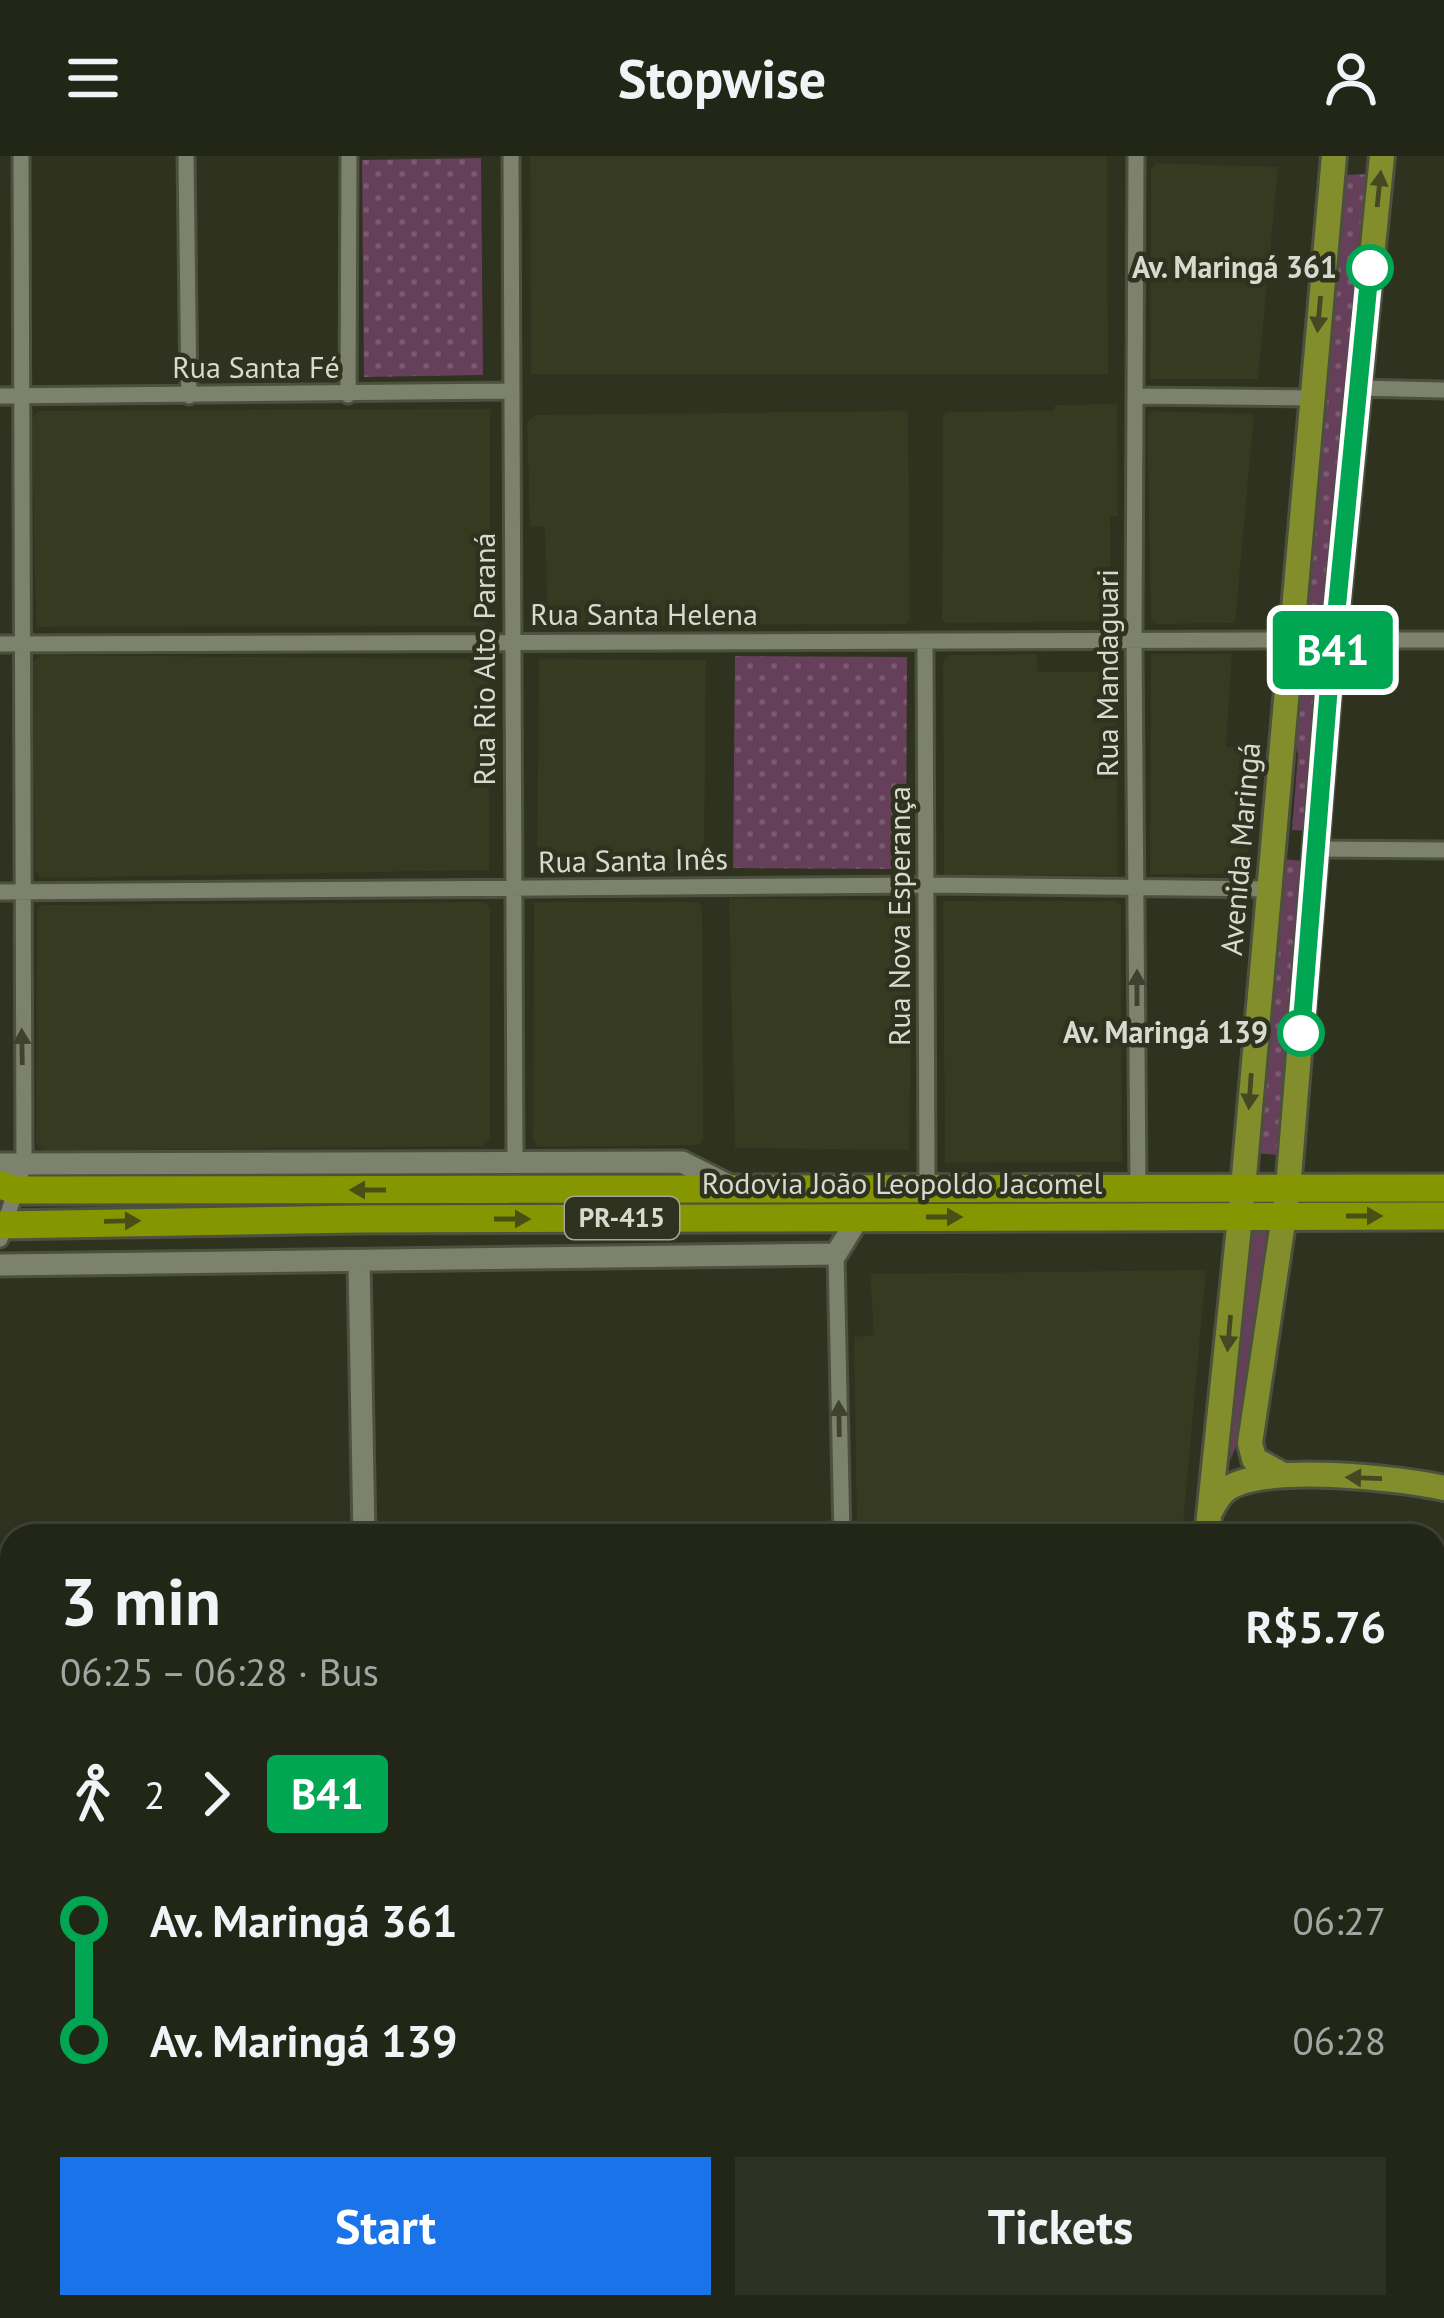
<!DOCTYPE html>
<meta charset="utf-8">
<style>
:root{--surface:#222617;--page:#2e3224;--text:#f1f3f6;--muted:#a2a5a1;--line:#3f4336;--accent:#1a73e8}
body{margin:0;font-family:"PT Sans",sans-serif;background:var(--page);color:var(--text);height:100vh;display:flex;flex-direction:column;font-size:45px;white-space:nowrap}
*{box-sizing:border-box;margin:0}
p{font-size:39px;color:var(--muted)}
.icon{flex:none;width:66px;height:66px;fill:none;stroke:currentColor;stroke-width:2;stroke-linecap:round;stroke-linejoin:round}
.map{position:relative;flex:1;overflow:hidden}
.drawer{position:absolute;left:0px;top:1368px;width:1446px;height:795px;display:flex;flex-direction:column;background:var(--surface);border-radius:36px 36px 0 0;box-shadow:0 3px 9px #0004,0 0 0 3px var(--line)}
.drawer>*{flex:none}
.badge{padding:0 24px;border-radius:9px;font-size:42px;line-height:78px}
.map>.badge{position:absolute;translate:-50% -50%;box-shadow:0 0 0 6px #fff}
.legs{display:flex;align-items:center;gap:18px;height:132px;padding:0 60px;font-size:39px}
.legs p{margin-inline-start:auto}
.head{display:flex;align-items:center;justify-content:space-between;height:204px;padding:0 60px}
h1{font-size:66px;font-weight:700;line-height:90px}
.button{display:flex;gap:24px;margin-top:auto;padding:24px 60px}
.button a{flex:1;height:138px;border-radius:0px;background:var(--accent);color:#fff;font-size:48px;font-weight:700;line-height:138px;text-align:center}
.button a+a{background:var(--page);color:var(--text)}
ul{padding:0 60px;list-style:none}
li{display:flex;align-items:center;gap:42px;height:120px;font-size:45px}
li i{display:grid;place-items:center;width:18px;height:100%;margin:0 15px;background:currentColor}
li i::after{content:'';width:30px;height:30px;margin:-15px;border:9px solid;border-radius:50%;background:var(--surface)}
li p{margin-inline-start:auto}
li:first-child i{background:linear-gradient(#0000 50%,currentColor 0)}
li:last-child i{background:linear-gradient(currentColor 50%,#0000 0)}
header{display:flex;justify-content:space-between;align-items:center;height:156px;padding:0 60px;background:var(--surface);font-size:54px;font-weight:700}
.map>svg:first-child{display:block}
.built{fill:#353a20}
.grass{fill:url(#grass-dots)}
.park{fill:#663f5a}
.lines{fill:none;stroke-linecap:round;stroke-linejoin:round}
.street-casing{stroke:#4c503f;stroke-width:21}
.secondary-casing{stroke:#4c503f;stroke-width:27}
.primary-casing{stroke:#4c503f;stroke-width:30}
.highway-casing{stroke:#4c503f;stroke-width:33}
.street{stroke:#7d826c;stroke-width:15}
.secondary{stroke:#7d826c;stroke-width:21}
.primary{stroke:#828e2c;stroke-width:24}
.highway{stroke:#859601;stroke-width:27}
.oneway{fill:#434922}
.oneway2{fill:#3e422e}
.oneway3{fill:#485016}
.line-1-casing{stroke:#fff;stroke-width:27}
.line-1{stroke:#00a651;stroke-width:18}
.stop-1-dot{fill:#fff;stroke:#00a651;stroke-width:6}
.labels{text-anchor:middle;stroke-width:9;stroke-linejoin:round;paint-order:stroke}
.shield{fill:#2e321f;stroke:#a4a89a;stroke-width:3}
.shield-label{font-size:27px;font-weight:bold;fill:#d7dace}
.stop-label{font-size:30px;font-weight:bold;fill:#d7dace;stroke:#2e321f;text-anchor:end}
.street-label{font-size:30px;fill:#d7dace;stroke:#2e321f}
</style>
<header><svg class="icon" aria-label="menu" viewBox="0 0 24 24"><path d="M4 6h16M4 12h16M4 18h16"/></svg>Stopwise<svg class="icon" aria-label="person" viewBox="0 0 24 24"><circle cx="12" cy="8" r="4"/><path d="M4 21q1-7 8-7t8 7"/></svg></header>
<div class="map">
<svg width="1444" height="2162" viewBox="0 0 1444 2162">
<defs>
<pattern id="grass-dots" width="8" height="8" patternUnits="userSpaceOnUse" patternTransform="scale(3)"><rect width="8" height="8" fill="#663f5a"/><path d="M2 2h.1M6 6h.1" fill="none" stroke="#7b5a70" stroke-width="1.8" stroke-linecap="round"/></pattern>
</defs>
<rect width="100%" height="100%" fill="#2e321f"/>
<path class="built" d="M530,0H1107L1108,218H531Z
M1156,7L1278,11L1258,223H1150L1151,13Z
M1117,248L1118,360L1110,361L1111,465L946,467L942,464L943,260L947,256L1054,255L1055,249Z
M490,253V464L483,470L36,471L32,262L39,255Z
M908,255L910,463L905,468L548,470L545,371L530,370L527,266L535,259Z
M1152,255L1254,258L1235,467L1157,468L1151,462L1147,260Z
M1037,498L1038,516H1116L1118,719L944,720L943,505L949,499Z
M1151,498H1232L1226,591L1256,590L1246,718H1150Z
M42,499L484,503L489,509V714L43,722L35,714L33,505Z
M539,503L706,504L704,717L537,716Z
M729,742L908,745L913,749L909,994L735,992Z
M943,745H1116L1121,749L1122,1006L945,1007Z
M485,746L490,751V982L482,990L43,995L36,987L37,755L41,749Z
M534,746H698L702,751L703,985L698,989L538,991L533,985Z
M1206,1114L1182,1380H857L854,1181L874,1179L870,1118Z
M720,2151H806L815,2158H934L936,2162H711Z"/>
<path class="grass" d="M481,2L483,219L364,221L362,4Z
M1372,18L1321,477L1296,478L1339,19Z
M735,500L907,501L906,713L733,712Z
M1296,511L1318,513C1313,568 1316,620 1312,675L1292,674L1298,598L1292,575Z
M1281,703L1305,705L1278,999L1253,997Z"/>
<path class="park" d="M1247,1073L1275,1074L1250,1256L1230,1305Z"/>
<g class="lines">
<defs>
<path id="street" d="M186,0L189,240
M511,0L515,1006
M1136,0L1134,485L1138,1033
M1357,232L1444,234
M348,239L349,0
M0,240L512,235
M1136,240L1311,242
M1334,484H1444
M925,485L927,1034
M0,488L1288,484
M1317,693L1444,694
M0,736L927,729L1267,733
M0,1083L24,1008L21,0
M836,1098L842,1380
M0,1506H12
M1434,1521L1444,1523
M0,1756L12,1770
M1434,1874H1444
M0,1897L12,1882
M0,2029L12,2039
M154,2151L168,2162
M405,2162L414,2151
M684,2162L693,2151
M963,2162L971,2151"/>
<path id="secondary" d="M0,1008L682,1006L732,1031
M359,1105L364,1380
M0,1109L836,1098L859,1061
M1434,2134H1444"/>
<path id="primary" d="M1283,1319L1254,1303L1250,1287L1288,1033L1328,542L1382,0
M1210,1356C1215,1348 1218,1339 1227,1333C1263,1307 1400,1322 1444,1332
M1207,1380L1243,1032L1334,0
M1147,2162L1148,2151"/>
<path id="highway" d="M0,1029L16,1034L1444,1032
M0,1069L358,1063L1444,1060"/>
</defs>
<use href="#street" class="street-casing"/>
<use href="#secondary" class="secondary-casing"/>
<use href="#primary" class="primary-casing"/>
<use href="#highway" class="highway-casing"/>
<use href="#street" class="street"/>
<use href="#secondary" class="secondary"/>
<use href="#primary" class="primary"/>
<use href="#highway" class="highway"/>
</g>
<defs><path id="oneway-solid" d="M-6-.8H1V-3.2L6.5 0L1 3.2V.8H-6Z" transform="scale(3)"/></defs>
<g class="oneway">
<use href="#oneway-solid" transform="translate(1379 33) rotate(-84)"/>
<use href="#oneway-solid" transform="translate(1319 158) rotate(95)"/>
<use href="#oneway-solid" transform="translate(1250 935) rotate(94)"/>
<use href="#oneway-solid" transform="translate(1229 1177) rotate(95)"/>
<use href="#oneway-solid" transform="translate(1364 1322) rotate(-178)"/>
</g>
<g class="oneway2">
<use href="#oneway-solid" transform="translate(1137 832) rotate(-90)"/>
<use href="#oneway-solid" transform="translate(22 891) rotate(-91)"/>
<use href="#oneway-solid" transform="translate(839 1263) rotate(-91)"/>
</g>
<g class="oneway3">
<use href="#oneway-solid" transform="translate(368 1034) rotate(-180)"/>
<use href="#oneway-solid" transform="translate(1364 1060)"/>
<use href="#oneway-solid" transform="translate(944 1061)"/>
<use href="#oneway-solid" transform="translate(512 1063)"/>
<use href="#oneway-solid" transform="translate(122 1065) rotate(-1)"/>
</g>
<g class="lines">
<defs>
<path id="line-1" d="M1301,877L1328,542L1370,112"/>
</defs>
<use href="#line-1" class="line-1-casing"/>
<use href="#line-1" class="line-1"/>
</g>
<g class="stop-1-dot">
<circle cx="1370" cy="112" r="21"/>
<circle cx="1301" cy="877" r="21"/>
</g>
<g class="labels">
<rect class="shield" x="565" y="1041" width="114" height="42" rx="9"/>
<g class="shield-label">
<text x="622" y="1071">PR-415</text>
</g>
<g class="stop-label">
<text x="1337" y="122">Av. Maringá 361</text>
<text x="1268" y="887">Av. Maringá 139</text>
</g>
<g class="street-label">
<text x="256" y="222">Rua Santa Fé</text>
<text x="644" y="469">Rua Santa Helena</text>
<text transform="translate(485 503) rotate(-90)" y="10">Rua Rio Alto Paraná</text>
<text transform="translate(1108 517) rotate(-90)" y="10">Rua Mandaguari</text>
<text transform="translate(1241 693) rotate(-85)" y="10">Avenida Maringá</text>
<text transform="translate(633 705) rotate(-1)" y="10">Rua Santa Inês</text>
<text transform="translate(900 760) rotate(-90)" y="10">Rua Nova Esperança</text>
<text x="902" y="1038">Rodovia João Leopoldo Jacomel</text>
</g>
</g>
</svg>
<b class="badge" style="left:1333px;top:494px;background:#00a651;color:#fff">B41</b>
<section class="drawer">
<div class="head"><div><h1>3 min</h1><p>06:25 – 06:28 · Bus</p></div><b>R$5.76</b></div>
<div class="legs"><svg class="icon" aria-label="walk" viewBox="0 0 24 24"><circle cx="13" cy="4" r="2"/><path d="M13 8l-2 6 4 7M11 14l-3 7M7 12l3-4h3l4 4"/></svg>2<svg class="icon" aria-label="forward" viewBox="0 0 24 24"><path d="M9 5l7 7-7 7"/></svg><b class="badge" style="background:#00a651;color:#fff">B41</b></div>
<ul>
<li><i style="color:#00a651"></i><b>Av. Maringá 361</b><p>06:27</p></li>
<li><i style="color:#00a651"></i><b>Av. Maringá 139</b><p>06:28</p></li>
</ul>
<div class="button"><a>Start</a><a>Tickets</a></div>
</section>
</div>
